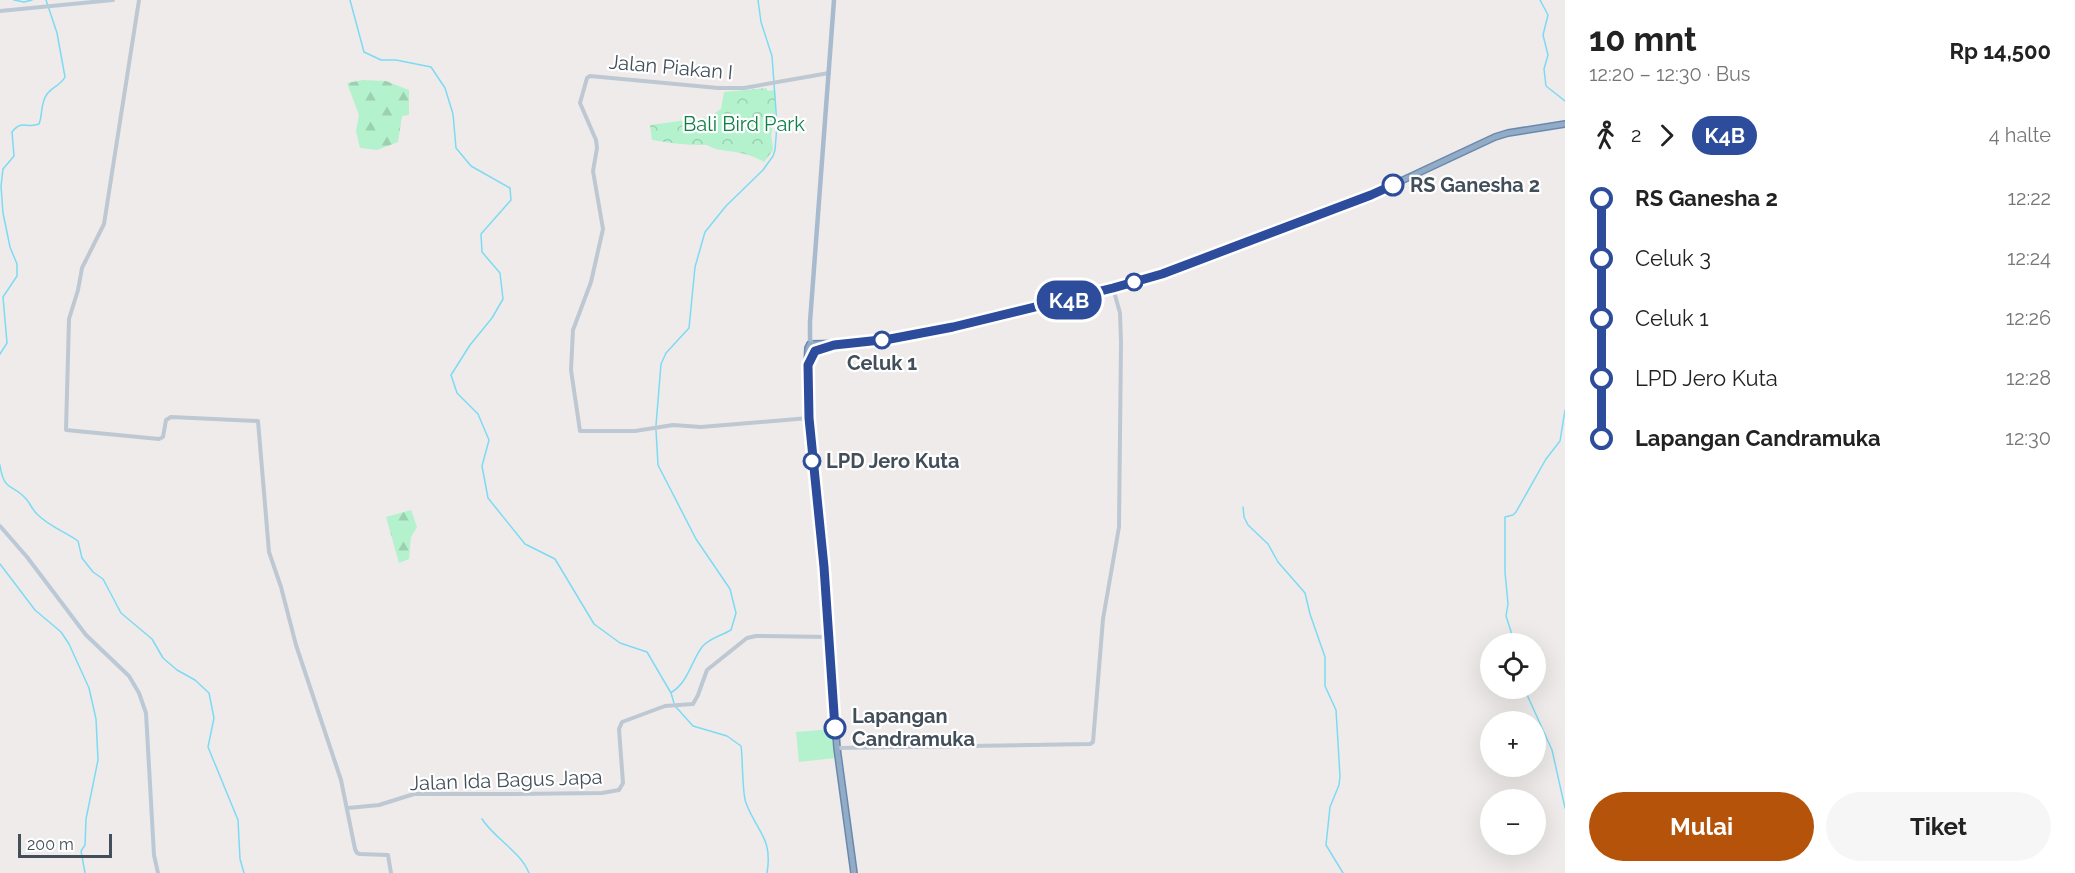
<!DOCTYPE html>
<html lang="id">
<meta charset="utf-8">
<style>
:root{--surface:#fff;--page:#f6f6f6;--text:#222;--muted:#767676;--accent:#b45309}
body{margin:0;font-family:Raleway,sans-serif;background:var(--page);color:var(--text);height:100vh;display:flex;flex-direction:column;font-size:22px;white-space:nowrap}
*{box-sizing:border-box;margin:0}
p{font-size:20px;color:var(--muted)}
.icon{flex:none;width:33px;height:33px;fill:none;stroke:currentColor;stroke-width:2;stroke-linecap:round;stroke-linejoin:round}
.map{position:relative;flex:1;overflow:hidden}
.sheet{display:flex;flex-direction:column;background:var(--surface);width:510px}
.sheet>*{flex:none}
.badge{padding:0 12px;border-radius:20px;font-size:21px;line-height:39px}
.controls{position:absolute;left:1480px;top:633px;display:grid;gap:12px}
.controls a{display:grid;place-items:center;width:66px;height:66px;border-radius:50%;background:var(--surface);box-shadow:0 6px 24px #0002;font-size:30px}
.scale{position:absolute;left:18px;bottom:15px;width:94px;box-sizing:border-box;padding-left:6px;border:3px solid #424f5a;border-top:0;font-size:16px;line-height:21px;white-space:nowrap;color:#424f5a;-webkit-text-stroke:4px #fff;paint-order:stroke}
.map>.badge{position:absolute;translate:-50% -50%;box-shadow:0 0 0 3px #fff}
.legs{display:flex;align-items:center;gap:9px;height:66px;padding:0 24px;font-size:20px}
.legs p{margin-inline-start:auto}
.summary{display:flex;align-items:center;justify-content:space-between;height:102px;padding:0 24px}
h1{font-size:33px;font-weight:700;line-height:45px}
.action{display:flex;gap:12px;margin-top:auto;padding:12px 24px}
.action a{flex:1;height:69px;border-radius:36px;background:var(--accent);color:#fff;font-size:24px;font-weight:700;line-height:69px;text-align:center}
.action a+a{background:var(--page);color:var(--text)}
ul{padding:0 24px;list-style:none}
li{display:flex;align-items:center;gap:21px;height:60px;font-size:22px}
li i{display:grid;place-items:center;width:9px;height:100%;margin:0 8px;background:currentColor}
li i::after{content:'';width:15px;height:15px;margin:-8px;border:4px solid;border-radius:50%;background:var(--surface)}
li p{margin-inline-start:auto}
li:first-child i{background:linear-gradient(#0000 50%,currentColor 0)}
li:last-child i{background:linear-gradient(currentColor 50%,#0000 0)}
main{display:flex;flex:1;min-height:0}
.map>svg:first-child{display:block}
.grass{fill:#b3f2cc}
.forest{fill:url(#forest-firs)}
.park{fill:url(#park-crowns)}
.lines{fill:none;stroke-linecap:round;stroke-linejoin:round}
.stream{stroke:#7cdbf3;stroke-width:1.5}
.trunk-casing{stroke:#6989ac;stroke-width:8}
.tertiary{stroke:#bdc8d3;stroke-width:4}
.secondary{stroke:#bbc9d7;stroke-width:4}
.primary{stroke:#a8bbce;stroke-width:4.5}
.trunk{stroke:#92acc7;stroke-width:5}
.line-1-casing{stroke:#fff;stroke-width:14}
.line-1{stroke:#2d4c9c;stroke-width:9}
.stop-1-dot{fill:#fff;stroke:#2d4c9c;stroke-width:3}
.labels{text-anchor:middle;stroke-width:4.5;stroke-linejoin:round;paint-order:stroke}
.street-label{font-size:20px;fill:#424f5a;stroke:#fff}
.park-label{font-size:20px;fill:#0e8047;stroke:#fff}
.stop-label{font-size:20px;font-weight:bold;fill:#424f5a;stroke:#fff;text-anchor:start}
</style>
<main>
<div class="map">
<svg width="1565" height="873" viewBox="0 0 1565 873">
<defs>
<pattern id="forest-firs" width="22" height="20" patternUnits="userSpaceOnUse" patternTransform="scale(1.5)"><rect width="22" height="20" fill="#b3f2cc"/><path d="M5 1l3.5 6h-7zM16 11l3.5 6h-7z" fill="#9bd1b1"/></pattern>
<pattern id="park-crowns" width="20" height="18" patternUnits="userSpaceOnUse" patternTransform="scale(1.5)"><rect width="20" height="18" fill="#b3f2cc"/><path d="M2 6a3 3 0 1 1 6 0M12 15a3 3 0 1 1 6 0" fill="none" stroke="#9bd1b1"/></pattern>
</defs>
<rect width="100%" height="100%" fill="#efebeb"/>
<path class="grass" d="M832,729L835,758L799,762L796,732Z"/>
<path class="forest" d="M363,80L386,81L409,90V115L402,116L398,142L377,150L360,148L356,131L359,115L347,83Z
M411,510L417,527L411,537L409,559L399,563L386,517Z"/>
<path class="park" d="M766,88L768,91L775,90C777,108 775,113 772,130C770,136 773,143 773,150L764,162C744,151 736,153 716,149C711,148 707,144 703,145C686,145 669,143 652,140L650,125L709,117L721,109L724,92Z"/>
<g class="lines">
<path class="stream" d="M14,0L24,2L32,0
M350,0L364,52L381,60H396L431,67L445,88L453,114L456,148L471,166L510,188L511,200L481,234L482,252L500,273L503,299L492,318L470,345L451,375L457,393L478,414L489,440L482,466L488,498L525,544L555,559L594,624L620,643L647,652L671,693L674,703
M1540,0L1548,15L1543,35L1548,55L1544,69L1546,86L1565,101
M0,354L7,343L3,297L17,276V264L10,247L3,213L1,186L3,169L14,156L12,132C22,119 26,129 39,124C43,114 40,104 47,94C52,87 61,85 65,77L57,33L46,0
M656,425L661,364L666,353L689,328L695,267L705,232L726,206L763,170L773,156L775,150L777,125L772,56L761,22L758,0
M656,430L658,465L696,539L730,589L736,613L731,630C721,636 709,638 702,647C691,662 688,682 672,692
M0,465C4,493 13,483 27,500C31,505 33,511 38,515C49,526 65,532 78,541L82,558L93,572L103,579L121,613L152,639L163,658L177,670L195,680L209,693L214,718L208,747L238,820L240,859L244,873
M1243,507L1244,517L1248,525L1268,544L1278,562L1305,593L1310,614L1325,657V686L1336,710L1340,776L1339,785L1330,807L1326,845L1343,873
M0,564L35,610L61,632L69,644L89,688L96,719L98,760L86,819L85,845L81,851L85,873
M1515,644L1506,616L1508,604L1505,572V517L1513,515L1516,512L1546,459L1560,441L1565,410
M1524,688L1552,750L1565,808
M676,707L693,726L727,736L741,746C743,759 742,794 746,803C757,832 773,838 767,873
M482,819C495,839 520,851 529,873"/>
<defs>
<path id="trunk" d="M809,361L815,351L829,346
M854,873L837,748L824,568L812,460L807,370L808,348L810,344L861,343L953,327L1072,299L1147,279L1371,195L1495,137L1508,133L1565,124"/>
</defs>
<use href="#trunk" class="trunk-casing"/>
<path class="tertiary" d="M139,0L104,224L82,268L78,290L69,319L66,430L159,439L163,437L166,420L171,417L258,421L269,552L281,587L296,645L341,780L355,849L357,853L360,854L388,855L391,873
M809,418L701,427L673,425L635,431H580L571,370L573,330L591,282L603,229L593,171L597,148L596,140L580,103L587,78L590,76L718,88H744L829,73
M837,748L1090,744L1093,742L1103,619L1119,527L1121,342L1120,313L1113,288
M348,808L379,805L414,794H515L602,793L619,790L623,783L619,729L622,722L665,706L693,704L698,695L707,670L747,638L756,636L829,637"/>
<path class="secondary" d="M0,11L113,0
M0,526L27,557L86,635L129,676L139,693L146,713L154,855L158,873"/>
<path class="primary" d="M813,347L810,339V322L834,0"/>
<use href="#trunk" class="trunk"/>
</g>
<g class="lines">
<defs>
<path id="line-1" d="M835,728L824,567L809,418L808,365L815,351L834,345L890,339L953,327L1113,288L1162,274L1371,195L1393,185"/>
</defs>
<use href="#line-1" class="line-1-casing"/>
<use href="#line-1" class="line-1"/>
</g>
<g class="stop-1-dot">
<circle cx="1393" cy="185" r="10"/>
<circle cx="1134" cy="282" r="8"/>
<circle cx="882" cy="340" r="8"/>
<circle cx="812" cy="461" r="8"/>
<circle cx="835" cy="728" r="10"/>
</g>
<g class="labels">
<g class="street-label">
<text transform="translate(671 67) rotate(5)" y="7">Jalan Piakan I</text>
<text transform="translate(506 780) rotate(-2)" y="7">Jalan Ida Bagus Japa</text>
</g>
<g class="park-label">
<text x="744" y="131">Bali Bird Park</text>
</g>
<g class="stop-label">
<text x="1410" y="192">RS Ganesha 2</text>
<text x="882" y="370" text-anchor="middle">Celuk 1</text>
<text x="826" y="468">LPD Jero Kuta</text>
<text x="852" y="723">Lapangan<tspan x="852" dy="23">Candramuka</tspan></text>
</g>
</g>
</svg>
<div class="controls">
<a><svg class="icon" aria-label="locate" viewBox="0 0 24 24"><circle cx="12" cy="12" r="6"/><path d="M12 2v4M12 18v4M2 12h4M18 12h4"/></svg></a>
<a>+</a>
<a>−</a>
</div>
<div class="scale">200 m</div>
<b class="badge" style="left:1069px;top:300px;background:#2d4c9c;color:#fff">K4B</b>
</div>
<section class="sheet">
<div class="summary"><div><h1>10 mnt</h1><p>12:20 – 12:30 · Bus</p></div><b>Rp 14,500</b></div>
<div class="legs"><svg class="icon" aria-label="walk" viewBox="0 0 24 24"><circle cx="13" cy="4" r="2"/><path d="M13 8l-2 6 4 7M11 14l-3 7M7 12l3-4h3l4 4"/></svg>2<svg class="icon" aria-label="forward" viewBox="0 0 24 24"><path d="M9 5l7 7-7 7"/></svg><b class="badge" style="background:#2d4c9c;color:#fff">K4B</b><p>4 halte</p></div>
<ul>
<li><i style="color:#2d4c9c"></i><b>RS Ganesha 2</b><p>12:22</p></li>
<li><i style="color:#2d4c9c"></i><span>Celuk 3</span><p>12:24</p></li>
<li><i style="color:#2d4c9c"></i><span>Celuk 1</span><p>12:26</p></li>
<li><i style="color:#2d4c9c"></i><span>LPD Jero Kuta</span><p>12:28</p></li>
<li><i style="color:#2d4c9c"></i><b>Lapangan Candramuka</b><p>12:30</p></li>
</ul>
<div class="action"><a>Mulai</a><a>Tiket</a></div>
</section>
</main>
